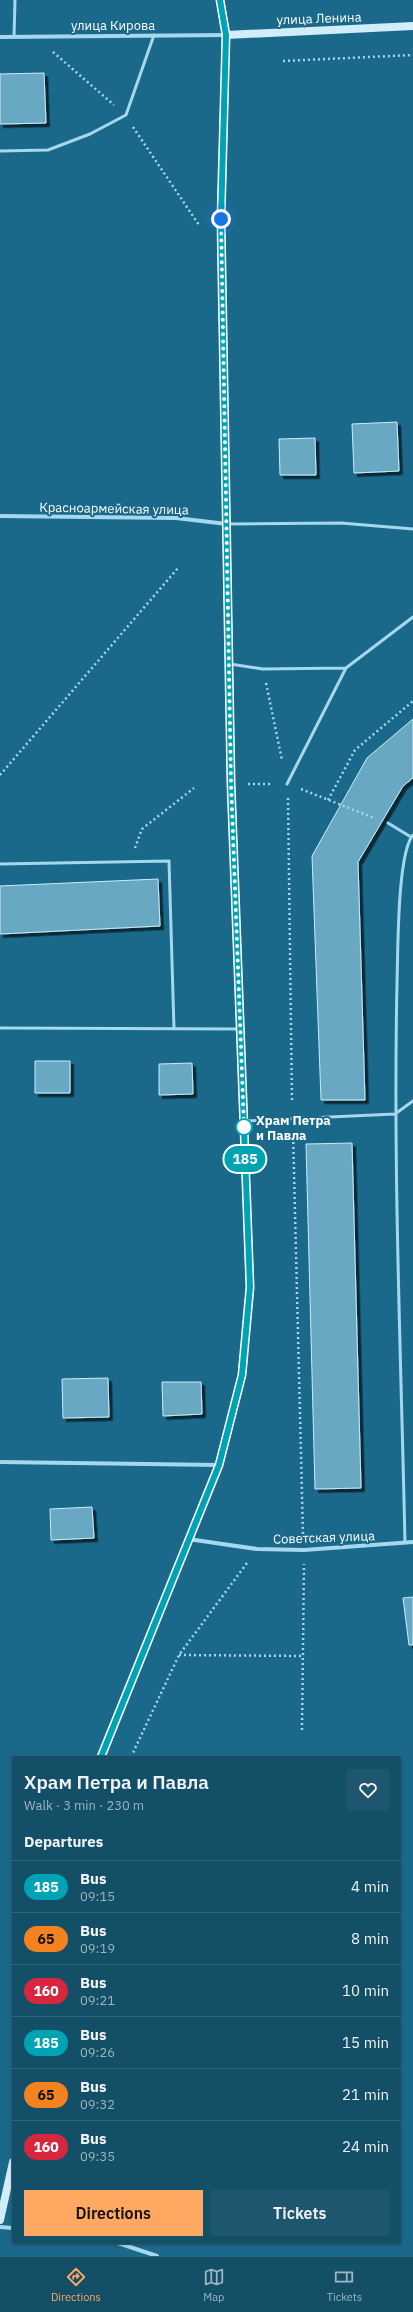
<!DOCTYPE html>
<meta charset="utf-8">
<style>
:root{--surface:#144f68;--page:#1d566e;--text:#f1f3f6;--muted:#9db5c0;--line:#33667c;--accent:#ffa861}
body{margin:0;font-family:"IBM Plex Sans",sans-serif;background:var(--page);color:var(--text);height:100vh;display:flex;flex-direction:column;font-size:15px;white-space:nowrap}
*{box-sizing:border-box;margin:0}
p{font-size:13px;color:var(--muted)}
.icon{flex:none;width:22px;height:22px;fill:none;stroke:currentColor;stroke-width:2;stroke-linecap:round;stroke-linejoin:round}
.map{position:relative;flex:1;overflow:hidden}
.details{position:absolute;left:12px;top:1756px;width:389px;height:488px;display:flex;flex-direction:column;background:var(--surface);border-radius:0px;box-shadow:0 1px 3px #0004,0 0 0 1px var(--line)}
.details>*{flex:none}
.badge{padding:0 8px;border-radius:13px;font-size:14px;line-height:26px}
.you{position:absolute;width:20px;height:20px;margin:-10px;border:3px solid #fff;border-radius:50%;background:#1a73e8;box-shadow:0 0 0 6px #1a73e833}
.map>.badge{position:absolute;translate:-50% -50%;box-shadow:0 0 0 2px #fff}
h2{padding:0 12px;font-size:15px;line-height:36px}
.round{display:grid;place-items:center;flex:none;width:42px;height:42px;border-radius:0px;background:var(--page)}
.headline{display:flex;align-items:center;justify-content:space-between;height:68px;padding:0 12px}
h1{font-size:19px;font-weight:600;line-height:30px}
.primary-button{display:flex;gap:8px;margin-top:auto;padding:8px 12px}
.primary-button a{flex:1;height:46px;border-radius:0px;background:var(--accent);color:#111;font-size:16px;font-weight:600;line-height:46px;text-align:center}
.primary-button a+a{background:var(--page);color:var(--text)}
ul{padding:0;list-style:none}
li{display:flex;align-items:center;gap:12px;height:52px;padding:0 12px;border-top:1px solid var(--line)}
li div{flex:1}
li b{display:block;font-size:15px}
li em{font-style:normal}
li .badge{min-width:44px;font-weight:700;text-align:center}
.tabs{display:flex;justify-content:space-around;align-items:center;height:56px;border-top:1px solid var(--line);background:var(--surface);font-size:11px;color:var(--muted)}
.tabs a{display:grid;justify-items:center;gap:2px}
.tabs .selected{color:var(--accent)}
.map>svg:first-child{display:block}
.building{fill:#69a8c2;stroke:#caecf9;filter:url(#shadow)}
.lines{fill:none;stroke-linecap:round;stroke-linejoin:round}
.path{stroke:#a5d8ed;stroke-width:2.5;stroke-dasharray:2 3;stroke-linecap:butt}
.lane{stroke:#a5d8ed;stroke-width:3}
.street{stroke:#a5d8ed;stroke-width:4}
.secondary{stroke:#d1edf9;stroke-width:8}
.line-casing{stroke:#fff;stroke-width:9}
.line{stroke:#00a3b4;stroke-width:6}
.walk{stroke:#fff;stroke-width:4;stroke-dasharray:0 7.2}
.stop-dot{fill:#fff;stroke:#00a3b4;stroke-width:2}
.labels{text-anchor:middle;stroke-width:4;stroke-linejoin:round;paint-order:stroke}
.street-label{font-size:13px;fill:#fff;stroke:#1a698a}
.stop-label{font-size:13px;font-weight:bold;fill:#fff;stroke:#1a698a;text-anchor:start}
</style>
<div class="map">
<svg width="413" height="2256" viewBox="0 0 413 2256">
<defs>
<filter id="shadow"><feDropShadow dx="3.5" dy="3.5" stdDeviation="0" flood-color="#0009"/></filter>
</defs>
<rect width="100%" height="100%" fill="#1a698a"/>
<path class="building" d="M44,73L46,123L0,124V74Z
M397,422L399,471L354,473L352,424Z
M315,438L316,475H280L279,439Z
M413,719V778L403,786L358,862L365,1100H321L312,856L367,758Z
M158,879L160,926L0,934V886Z
M35,1061H70V1093H35Z
M192,1063L193,1094L159,1095V1064Z
M352,1143L361,1488L315,1489L306,1144Z
M108,1378L109,1417L63,1418L62,1379Z
M162,1382H201L202,1414L163,1416Z
M92,1507L94,1538L51,1540L50,1509Z
M413,1597V1645H409L403,1598Z"/>
<g class="lines">
<path class="path" d="M53,52L114,105
M283,61L413,55
M133,127L199,225
M266,683L282,760
M0,775L178,568
M248,784H273
M301,789L374,818
M288,798L292,1103
M328,800L355,750L413,701
M135,848L142,829L194,788
M293,1132L303,1535
M179,1655L303,1656
M302,1730L304,1564
M131,1757L179,1655L247,1563"/>
<path class="lane" d="M14,37L15,0
M0,151L48,150L90,134L126,115L154,35
M227,524L341,523L413,529
M230,664L263,669L346,668L413,617
M287,784L346,668
M388,823L411,837
M0,864L169,861L174,1029
M0,1028L240,1029
M245,1121L395,1114L413,1101
M405,1543C401,1356 393,1169 397,983C398,955 397,853 413,835"/>
<path class="street" d="M0,37L226,35
M0,516L176,518L227,524
M0,1462L219,1465
M188,1539L257,1549L304,1550L413,1542
M0,2227L13,2228
M118,2243L157,2256"/>
<path class="secondary" d="M226,35L413,26
M101,1757L219,1465L242,1375L250,1287L231,783L221,219L226,35L220,0
M0,2220L13,2162"/>
</g>
<g class="lines">
<defs>
<path id="line" d="M101,1757L219,1465L242,1375L250,1287L231,783L221,219L226,35L220,0"/>
</defs>
<use href="#line" class="line-casing"/>
<use href="#line" class="line"/>
<path class="walk" d="M221,219L231,783L244,1127"/>
</g>
<circle class="stop-dot" cx="244" cy="1127" r="8"/>
<g class="labels">
<g class="street-label">
<text transform="translate(319 18) rotate(-2)" y="5">улица Ленина</text>
<text x="113" y="30">улица Кирова</text>
<text transform="translate(114 508) rotate(1)" y="5">Красноармейская улица</text>
<text transform="translate(324 1537) rotate(-2)" y="5">Советская улица</text>
</g>
<g class="stop-label">
<text x="256" y="1125">Храм Петра<tspan x="256" dy="15">и Павла</tspan></text>
</g>
</g>
</svg>
<div class="you" style="left:221px;top:219px"></div>
<b class="badge" style="left:245px;top:1159px;background:#00a3b4;color:#fff">185</b>
<section class="details">
<div class="headline"><div><h1>Храм Петра и Павла</h1><p>Walk · 3 min · 230 m</p></div><a class="round"><svg class="icon" aria-label="heart" viewBox="0 0 24 24"><path d="M12 20l-8-8c-3-5 5-10 8-4 3-6 11-1 8 4z"/></svg></a></div>
<h2>Departures</h2>
<ul>
<li><span class="badge" style="background:#00a3b4;color:#fff">185</span><div><b>Bus</b><p>09:15</p></div><em>4 min</em></li>
<li><span class="badge" style="background:#f58220;color:#111">65</span><div><b>Bus</b><p>09:19</p></div><em>8 min</em></li>
<li><span class="badge" style="background:#d7263d;color:#fff">160</span><div><b>Bus</b><p>09:21</p></div><em>10 min</em></li>
<li><span class="badge" style="background:#00a3b4;color:#fff">185</span><div><b>Bus</b><p>09:26</p></div><em>15 min</em></li>
<li><span class="badge" style="background:#f58220;color:#111">65</span><div><b>Bus</b><p>09:32</p></div><em>21 min</em></li>
<li><span class="badge" style="background:#d7263d;color:#fff">160</span><div><b>Bus</b><p>09:35</p></div><em>24 min</em></li>
</ul>
<div class="primary-button"><a>Directions</a><a>Tickets</a></div>
</section>
</div>
<nav class="tabs">
<a class="selected"><svg class="icon" aria-label="directions" viewBox="0 0 24 24"><path d="M12 3l9 9-9 9-9-9zM9 14v-3h6M13 9l2 2-2 2"/></svg>Directions</a>
<a><svg class="icon" aria-label="map" viewBox="0 0 24 24"><path d="M3 6l6-2 6 2 6-2v14l-6 2-6-2-6 2zM9 4v14M15 6v14"/></svg>Map</a>
<a><svg class="icon" aria-label="tickets" viewBox="0 0 24 24"><path d="M3 7h18v10H3zM15 7v10"/></svg>Tickets</a>
</nav>
